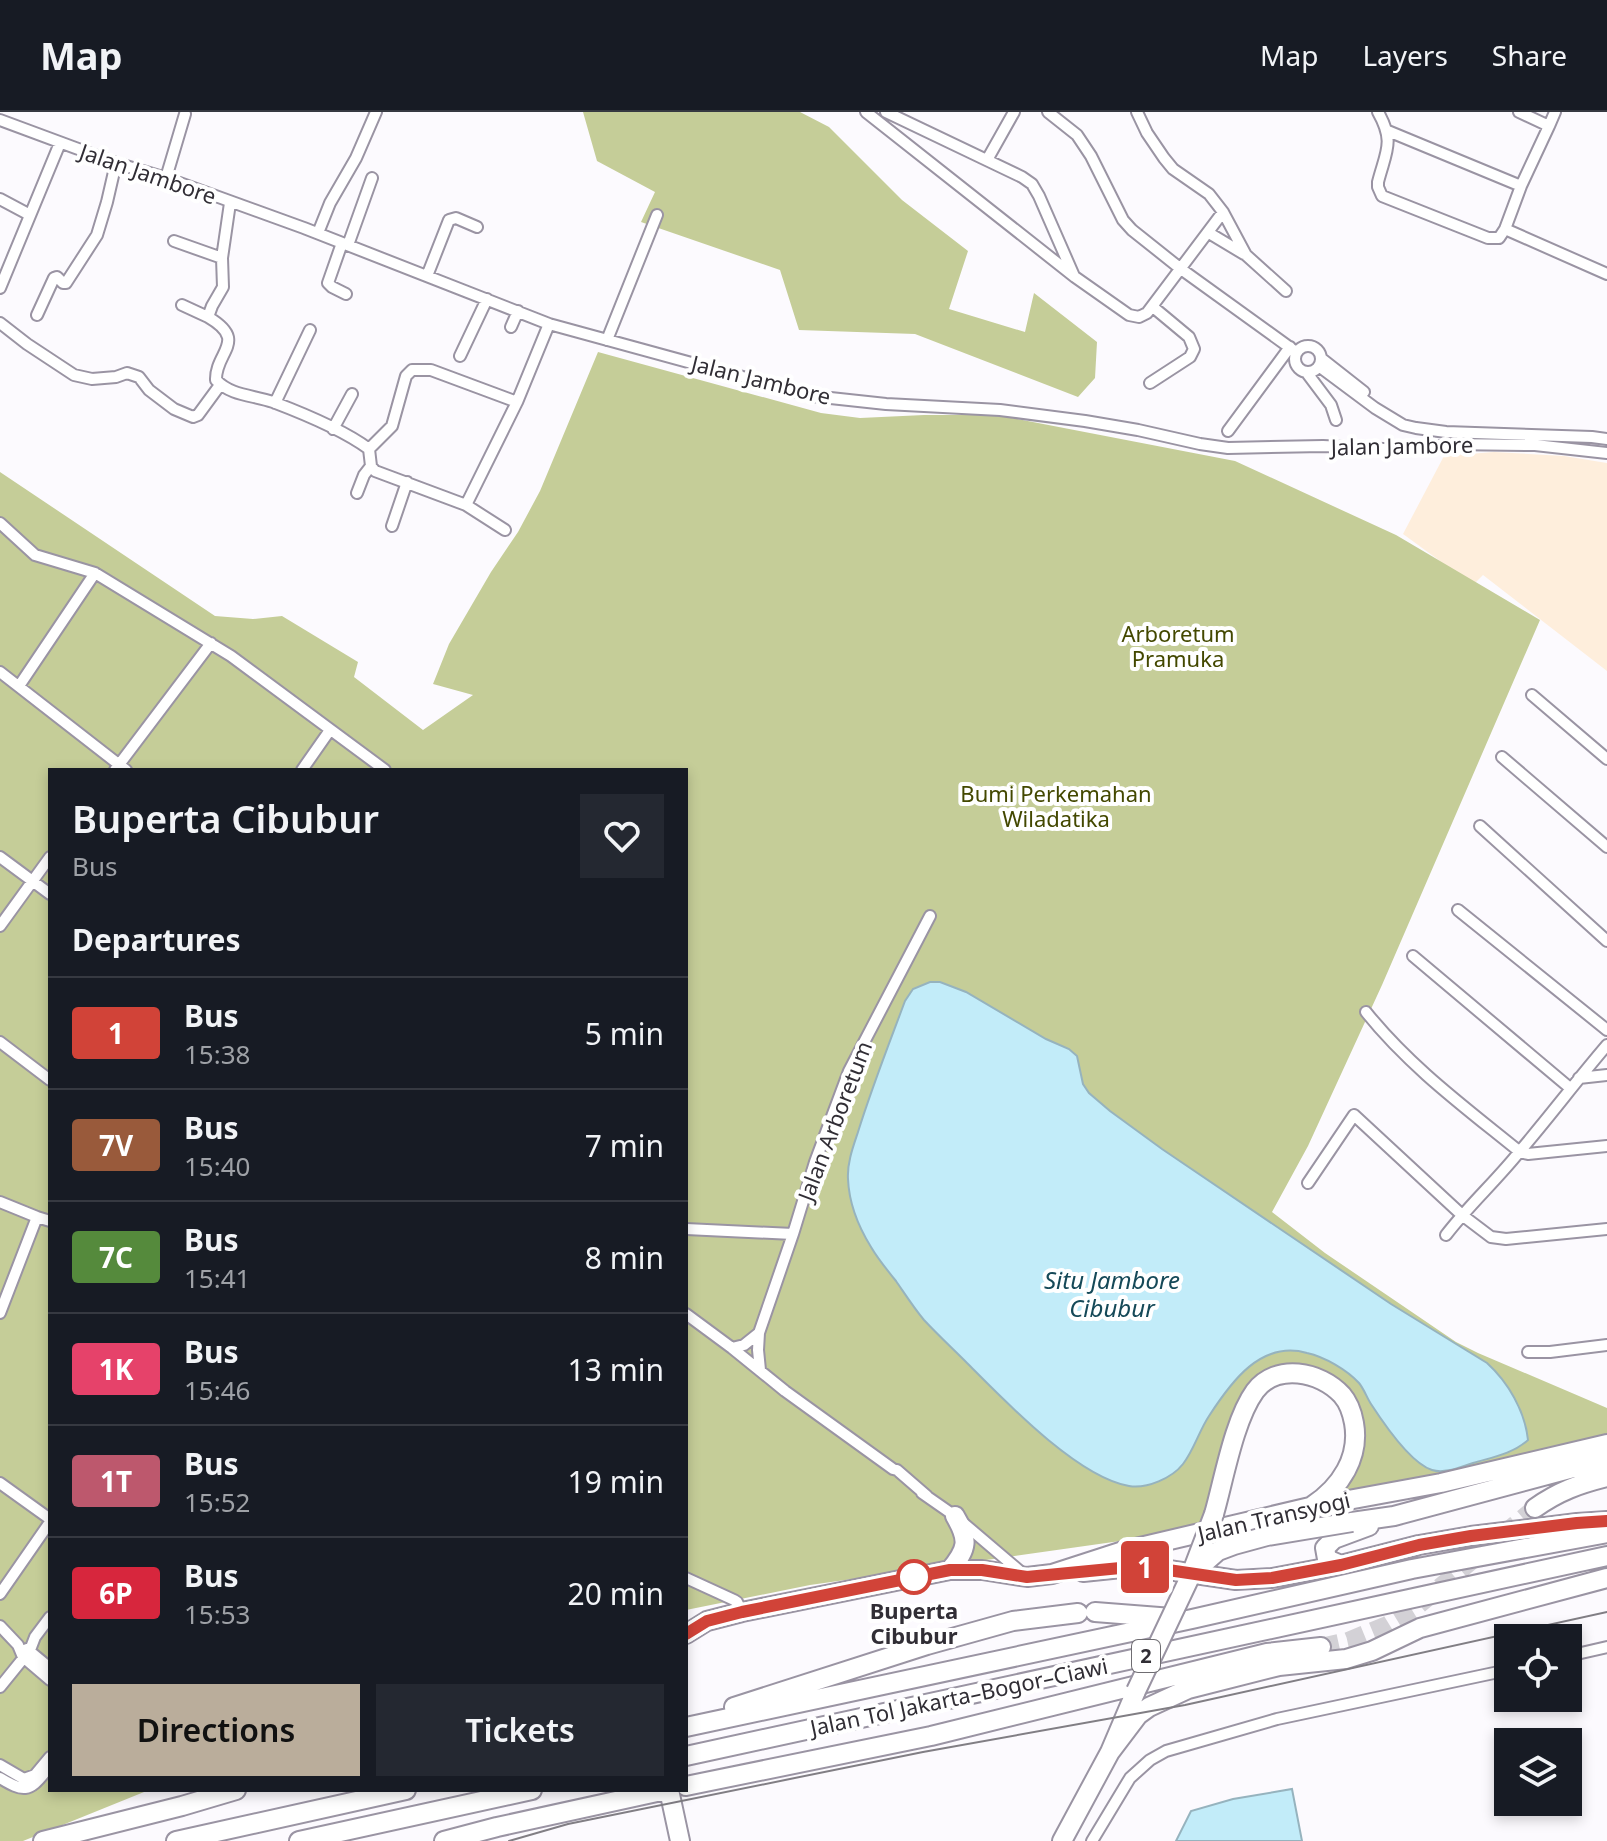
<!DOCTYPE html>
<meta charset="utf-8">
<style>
:root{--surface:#171b24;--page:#242831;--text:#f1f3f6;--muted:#9ea1a6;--line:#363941;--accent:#baad9b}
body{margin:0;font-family:"Noto Sans",sans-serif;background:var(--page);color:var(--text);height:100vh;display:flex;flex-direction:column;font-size:30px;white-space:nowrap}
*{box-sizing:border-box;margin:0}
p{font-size:26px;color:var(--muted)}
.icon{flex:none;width:44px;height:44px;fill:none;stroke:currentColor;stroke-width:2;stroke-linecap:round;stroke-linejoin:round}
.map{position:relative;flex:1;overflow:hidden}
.drawer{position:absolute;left:48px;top:656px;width:640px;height:1024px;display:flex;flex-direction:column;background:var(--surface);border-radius:0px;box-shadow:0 4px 12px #0003}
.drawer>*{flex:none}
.badge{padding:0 16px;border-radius:6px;font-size:28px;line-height:52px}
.fabs{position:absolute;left:1494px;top:1512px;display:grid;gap:16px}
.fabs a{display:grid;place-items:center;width:88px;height:88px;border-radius:0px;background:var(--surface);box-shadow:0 4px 12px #0003;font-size:40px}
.map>.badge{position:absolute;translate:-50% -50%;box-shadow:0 0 0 4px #fff}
h2{padding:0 24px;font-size:30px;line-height:72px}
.round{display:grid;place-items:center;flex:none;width:84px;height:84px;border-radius:0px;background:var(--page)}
.headline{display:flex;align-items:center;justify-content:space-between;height:136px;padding:0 24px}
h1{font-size:38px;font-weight:600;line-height:60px}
.primary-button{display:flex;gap:16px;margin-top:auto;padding:16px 24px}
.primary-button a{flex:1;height:92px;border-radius:0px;background:var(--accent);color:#111;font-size:32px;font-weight:600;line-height:92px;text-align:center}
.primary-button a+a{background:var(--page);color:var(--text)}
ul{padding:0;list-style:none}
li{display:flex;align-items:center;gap:24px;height:112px;padding:0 24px;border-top:2px solid var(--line)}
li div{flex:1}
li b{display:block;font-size:30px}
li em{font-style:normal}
li .badge{min-width:88px;font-weight:700;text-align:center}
header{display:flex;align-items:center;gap:48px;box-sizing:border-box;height:112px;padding:0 40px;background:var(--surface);border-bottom:2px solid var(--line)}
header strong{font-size:38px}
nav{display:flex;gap:44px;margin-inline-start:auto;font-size:28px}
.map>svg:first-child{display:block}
.commercial{fill:#feeedc}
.green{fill:#c5cd98}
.water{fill:#c2ecf9;stroke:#96b3be;stroke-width:2}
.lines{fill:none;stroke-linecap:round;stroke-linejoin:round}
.highway-tunnel{stroke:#d3d1d6;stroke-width:18;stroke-dasharray:18 9;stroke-linecap:butt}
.street-casing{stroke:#9a94a3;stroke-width:14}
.highway-casing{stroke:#9a94a3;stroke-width:22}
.street{stroke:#fff;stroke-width:10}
.highway{stroke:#fff;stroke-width:18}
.tram{stroke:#817e84;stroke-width:2}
.highway-bridge-casing{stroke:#9a94a3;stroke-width:22;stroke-linecap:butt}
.highway-bridge{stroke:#fff;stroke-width:18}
.line-casing{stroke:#fff;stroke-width:18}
.line{stroke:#d14338;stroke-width:12}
.stop-dot{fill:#fff;stroke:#d14338;stroke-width:4}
.labels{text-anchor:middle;stroke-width:8;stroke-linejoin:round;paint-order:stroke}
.shield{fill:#fff;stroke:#6f6d72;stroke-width:2}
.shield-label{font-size:20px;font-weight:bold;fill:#312e35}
.street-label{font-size:22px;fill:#312e35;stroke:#fff}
.park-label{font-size:22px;fill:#434800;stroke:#fff}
.stop-label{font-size:22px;font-weight:bold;fill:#312e35;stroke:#fff}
.water-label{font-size:24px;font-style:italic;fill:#154958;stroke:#fff}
</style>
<header>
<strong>Map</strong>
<nav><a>Map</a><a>Layers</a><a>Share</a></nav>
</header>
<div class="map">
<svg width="1607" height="1729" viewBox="0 0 1607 1729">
<rect width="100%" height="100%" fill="#fcfafe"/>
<path class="commercial" d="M1494,340L1564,344L1607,351V559L1483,463L1473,473L1403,422L1444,344Z"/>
<path class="green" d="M583,0H800L829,15L902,88L968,139L949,197L1025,220L1034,181L1097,230L1095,266L1078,285L915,222L799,218L780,158L641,110L655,80L597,49Z
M598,240L821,301L860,306L924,303H996L1235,349L1396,423L1540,508L1382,873L1308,1034L1272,1100L1325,1141L1456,1230L1478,1241L1607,1296V1365L1411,1377L1322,1393L1354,1347L1339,1276L1263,1265L1212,1392L1198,1418L810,1473L686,1498V658H50V1678H149L23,1729H0V360L215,504L253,507L282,504L358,550L354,565L423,618L473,583L433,572L449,532L491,460L518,420L540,379Z"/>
<path class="water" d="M930,870H940L966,880L1046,927L1069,937L1077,944L1083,972L1089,981L1110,999L1162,1037L1391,1192L1487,1251C1508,1270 1525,1299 1528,1328C1512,1342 1493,1345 1473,1351C1460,1355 1445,1362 1432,1358C1410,1351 1384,1312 1371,1292C1367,1286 1364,1277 1359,1271C1347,1258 1325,1245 1307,1241C1261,1228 1231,1270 1209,1304C1199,1319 1194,1338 1183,1352C1172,1366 1147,1377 1129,1374C1077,1365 1004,1288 967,1251C953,1237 938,1223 924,1208C914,1196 905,1182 896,1169C887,1158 878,1147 871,1135C858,1114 849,1091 848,1067C847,1051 853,1035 858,1020C872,975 889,932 905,889L913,877Z
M1292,1677L1302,1729H1176L1191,1699L1233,1687Z"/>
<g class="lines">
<path class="highway-tunnel" d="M1321,1535L1348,1529L1387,1513L1415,1496L1535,1396"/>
<defs>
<path id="street" d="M866,0L1075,165L1129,203L1139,205L1147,201L1223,100
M886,0L1022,65L1032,72L1039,84L1074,164
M1048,0L1077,23L1091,44L1123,108L1132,118L1181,157L1296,240
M1137,0L1147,21L1164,46L1173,57L1209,82L1223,100L1246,143L1286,179
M1378,0C1395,30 1386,39 1378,70V75L1382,84L1488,126H1499L1505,117L1521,74L1549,14L1519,0
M0,8L116,51L166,66L304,116L549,212L812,284L886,292L1000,298L1085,309L1138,318L1200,332L1228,336L1323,334L1403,338L1447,332L1535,333L1607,341
M1549,14L1555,0
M1388,19L1521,74
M987,48L1014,0
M166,66L185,2
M0,87L30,103
M230,91L222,146L223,175L212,194L208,205C249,229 215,240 216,268C231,284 253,283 273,290C302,301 345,319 369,337L371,354L375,359L466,393L505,418
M1505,117L1607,162
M318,121L330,91L356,46L376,0
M1209,121L1244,142
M174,129L222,146
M342,131L328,171L332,175L346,182
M348,133L372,66
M427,164L449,108L456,106L477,115
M0,176L60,31
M182,193L208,205
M37,203L54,166L57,165L63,171H66L97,123L107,90L116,51
M0,211L27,232L74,263L92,267L116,265L127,261L139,265L149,278L174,297L193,305L198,303L220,273
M511,215L518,199
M607,228L657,103
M1295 247a13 13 0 1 1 26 0a13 13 0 1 1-26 0Z
M460,244L487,187
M1322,247L1364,280
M1320,255L1375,296L1403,313L1416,316L1446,320L1592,325L1607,327
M1307,261L1331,293L1336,308
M1150,271L1190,245L1194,237L1189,225L1153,195
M275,291L310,218
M333,317L352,282
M1228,319L1290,235
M369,337L392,314L406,264L412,258H431L517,290
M357,381L364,363L371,354
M466,393L517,290L549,212
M0,411L35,443L95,461L231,544L385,658
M392,414L407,370
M0,560L126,658
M19,574L95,461
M1532,583L1607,647
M1502,645L1607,735
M115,658L211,531
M302,658L330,618
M1480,714L1607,829
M0,745L50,782
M1458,798L1607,918
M0,814L50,745
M1413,844L1570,976
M1366,900C1410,955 1466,996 1520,1040L1528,1042L1607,1034
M0,930L50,968
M1579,966L1607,963
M1308,1071L1354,1003L1462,1103L1491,1125L1506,1127L1607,1117
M0,1090L37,1105L50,1109
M686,1117L793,1122
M1446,1123C1469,1093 1497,1068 1520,1039C1550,1004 1577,968 1607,933
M0,1201L37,1105
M686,1202L732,1236L785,1279L893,1357L897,1358L927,1384
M732,1236L744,1233L759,1221
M1528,1240H1550L1607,1233
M760,1258L758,1238L759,1221L793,1122L815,1050L849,959L930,804
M0,1371L50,1407
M922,1381L955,1404L1022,1461
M686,1466L734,1488L737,1490L742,1500
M0,1482L50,1410
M0,1514L18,1533L23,1545L50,1568
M27,1537L50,1556
M1568,1544L1607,1535
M0,1575L30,1538L35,1525L50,1505
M0,1653L24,1667L35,1663L50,1645
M0,1666C23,1680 29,1681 46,1659
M1092,1729L1130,1666L1150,1648L1166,1639L1277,1607L1508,1558"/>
<path id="highway" d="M1535,1396C1559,1379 1579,1372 1607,1365
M1214,1402C1224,1367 1234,1308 1255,1279C1276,1251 1320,1259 1342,1283C1349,1291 1352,1300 1354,1311C1360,1345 1341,1375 1312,1394
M1352,1410L1394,1404L1607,1347
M1341,1453L1327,1447L1325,1436L1334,1427L1369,1414
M950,1458C968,1436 969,1428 955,1404
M1083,1460L1141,1454L1236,1468L1272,1466L1341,1453L1419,1433L1471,1424L1577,1411L1607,1409
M1095,1500L1172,1506
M686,1522L707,1509L742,1500L950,1458H982L1027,1465L1052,1462L1123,1439L1310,1395L1441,1371L1607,1332
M734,1595L927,1533L1013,1509L1078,1501
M686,1615L1192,1507L1412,1457L1607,1421
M1110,1640L1138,1603L1149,1595L1188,1577L1279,1554L1346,1547L1372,1539L1420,1516L1607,1466
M686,1644L1607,1444
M686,1674L931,1624L1267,1541L1321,1535
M669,1678L680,1729
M43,1729L182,1694L236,1678
M176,1729L406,1678
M299,1729L532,1678
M444,1729L497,1715L666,1678
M1062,1729L1110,1640L1136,1579"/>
</defs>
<use href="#street" class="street-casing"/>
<use href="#highway" class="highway-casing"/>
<use href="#street" class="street"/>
<use href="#highway" class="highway"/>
<path class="tram" d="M509,1729L568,1712L923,1640L1185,1593L1607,1500"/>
<defs>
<path id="highway-bridge" d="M1194,1460L1218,1439L1234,1433L1267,1424L1352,1410
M1136,1579L1190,1465L1214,1402"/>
</defs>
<use href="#highway-bridge" class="highway-bridge-casing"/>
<use href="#highway-bridge" class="highway-bridge"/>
</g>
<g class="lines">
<defs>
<path id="line" d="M686,1522L707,1509L742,1500L950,1458H982L1027,1465L1141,1454L1236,1468L1272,1466L1341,1453L1419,1433L1471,1424L1577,1411L1607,1409"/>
</defs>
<use href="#line" class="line-casing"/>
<use href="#line" class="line"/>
</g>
<circle class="stop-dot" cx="914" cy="1465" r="16"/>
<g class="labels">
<rect class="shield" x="1132" y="1528" width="28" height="32" rx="6"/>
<g class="shield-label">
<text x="1146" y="1551">2</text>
</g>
<g class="street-label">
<text transform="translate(148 62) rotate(19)" y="8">Jalan Jambore</text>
<text transform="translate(761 268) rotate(14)" y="8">Jalan Jambore</text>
<text transform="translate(1402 334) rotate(-1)" y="8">Jalan Jambore</text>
<text transform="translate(835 1009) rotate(-69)" y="8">Jalan Arboretum</text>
<text transform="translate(1274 1405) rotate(-13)" y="8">Jalan Transyogi</text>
<text transform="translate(959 1585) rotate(-12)" y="8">Jalan Tol Jakarta–Bogor–Ciawi</text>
</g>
<g class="park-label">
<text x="1178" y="530">Arboretum<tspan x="1178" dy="25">Pramuka</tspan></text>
<text x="1056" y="690">Bumi Perkemahan<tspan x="1056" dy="25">Wiladatika</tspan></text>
</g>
<g class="stop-label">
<text x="914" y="1507">Buperta<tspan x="914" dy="25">Cibubur</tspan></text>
</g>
<g class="water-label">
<text x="1112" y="1177">Situ Jambore<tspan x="1112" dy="28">Cibubur</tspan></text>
</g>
</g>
</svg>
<div class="fabs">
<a><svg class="icon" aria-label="locate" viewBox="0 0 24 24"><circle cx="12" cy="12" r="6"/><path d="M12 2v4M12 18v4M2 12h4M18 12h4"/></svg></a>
<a><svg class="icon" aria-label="layers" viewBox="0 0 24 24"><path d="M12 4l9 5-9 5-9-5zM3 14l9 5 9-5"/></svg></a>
</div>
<b class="badge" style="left:1145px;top:1455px;background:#d14338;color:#fff">1</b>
<section class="drawer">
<div class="headline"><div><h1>Buperta Cibubur</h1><p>Bus</p></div><a class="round"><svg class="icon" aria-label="heart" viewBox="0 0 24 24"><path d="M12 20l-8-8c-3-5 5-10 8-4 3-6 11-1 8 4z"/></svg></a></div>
<h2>Departures</h2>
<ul>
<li><span class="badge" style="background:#d14338;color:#fff">1</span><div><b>Bus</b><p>15:38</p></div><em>5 min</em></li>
<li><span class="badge" style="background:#995a3b;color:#fff">7V</span><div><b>Bus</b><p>15:40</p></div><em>7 min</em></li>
<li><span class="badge" style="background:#558a3c;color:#fff">7C</span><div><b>Bus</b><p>15:41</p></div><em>8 min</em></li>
<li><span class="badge" style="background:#e6426a;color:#fff">1K</span><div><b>Bus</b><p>15:46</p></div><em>13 min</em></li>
<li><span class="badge" style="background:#bd586d;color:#fff">1T</span><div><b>Bus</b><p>15:52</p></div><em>19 min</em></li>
<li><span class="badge" style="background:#d7263d;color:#fff">6P</span><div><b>Bus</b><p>15:53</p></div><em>20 min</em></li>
</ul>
<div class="primary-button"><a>Directions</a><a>Tickets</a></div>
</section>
</div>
